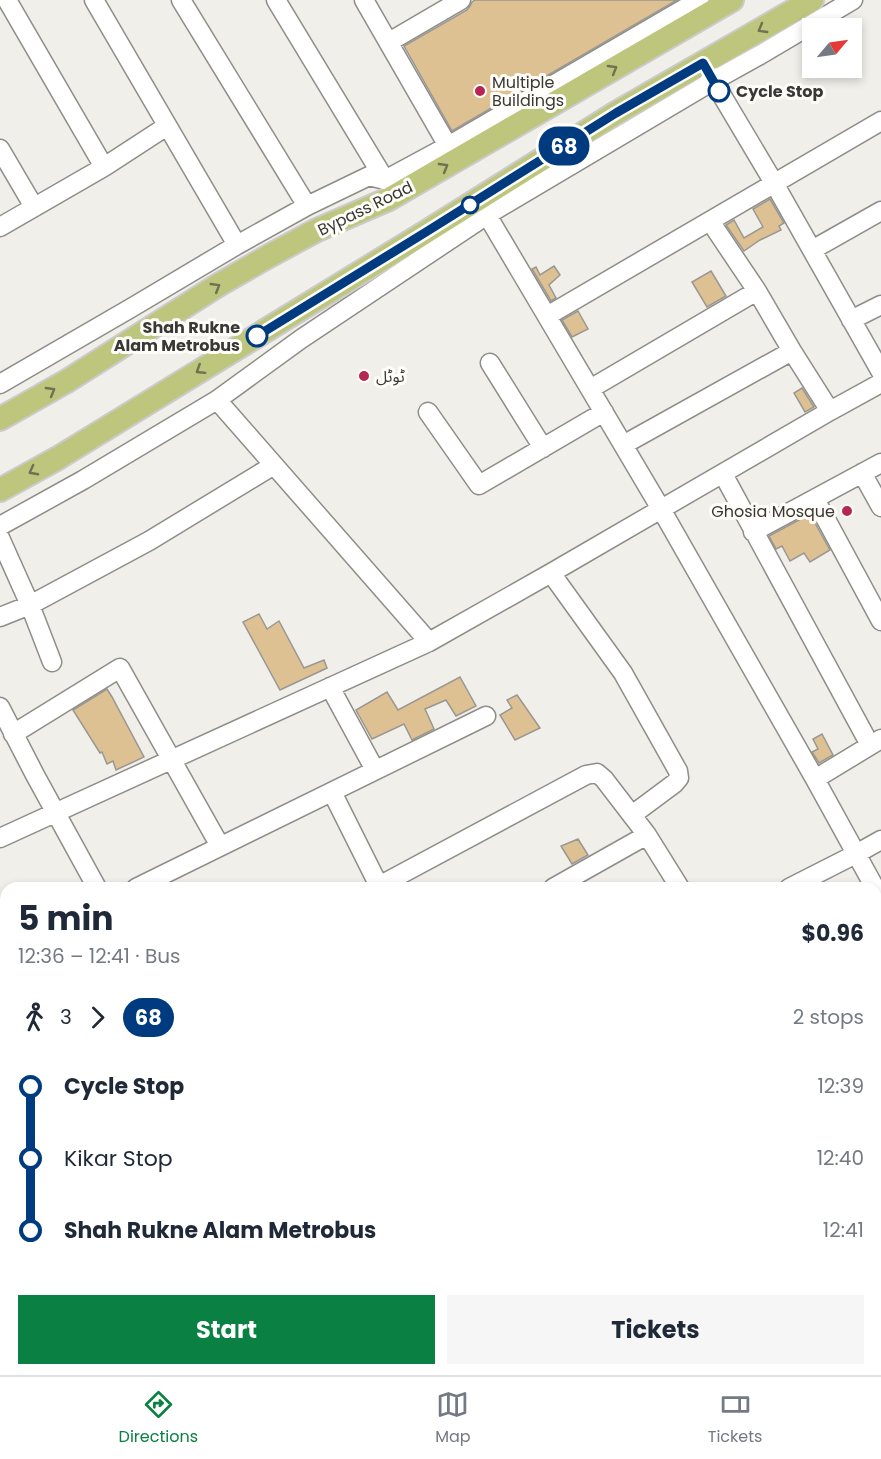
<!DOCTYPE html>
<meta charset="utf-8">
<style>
:root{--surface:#fff;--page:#f6f6f7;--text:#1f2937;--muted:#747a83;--line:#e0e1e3;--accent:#0b8043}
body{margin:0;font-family:Poppins,"Noto Sans Arabic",sans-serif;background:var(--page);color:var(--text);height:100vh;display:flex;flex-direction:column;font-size:22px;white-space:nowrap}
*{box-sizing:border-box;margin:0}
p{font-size:20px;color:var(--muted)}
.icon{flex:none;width:33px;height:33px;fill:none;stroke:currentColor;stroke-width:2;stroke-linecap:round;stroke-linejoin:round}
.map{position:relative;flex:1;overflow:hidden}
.sheet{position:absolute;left:0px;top:882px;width:882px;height:494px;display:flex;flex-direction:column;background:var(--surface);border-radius:18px 18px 0 0;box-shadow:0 3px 9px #0003}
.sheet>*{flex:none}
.badge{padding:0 12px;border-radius:20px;font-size:21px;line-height:39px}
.needle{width:39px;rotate:61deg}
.buttons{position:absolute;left:802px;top:18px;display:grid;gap:12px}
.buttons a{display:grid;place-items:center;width:60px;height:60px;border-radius:0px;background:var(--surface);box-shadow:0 3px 9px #0003;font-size:30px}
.map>.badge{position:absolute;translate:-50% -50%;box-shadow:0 0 0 3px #fff}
.legs{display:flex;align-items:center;gap:9px;height:66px;padding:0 18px;font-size:20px}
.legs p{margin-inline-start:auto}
.head{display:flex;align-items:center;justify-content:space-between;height:102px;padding:0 18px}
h1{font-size:33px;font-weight:700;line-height:45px}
.action{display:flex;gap:12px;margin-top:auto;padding:12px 18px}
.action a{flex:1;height:69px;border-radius:0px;background:var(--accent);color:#fff;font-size:24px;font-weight:700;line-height:69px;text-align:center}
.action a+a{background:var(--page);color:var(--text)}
ul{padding:0 18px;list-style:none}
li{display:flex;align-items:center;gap:21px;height:72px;font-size:22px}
li i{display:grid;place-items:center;width:9px;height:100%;margin:0 8px;background:currentColor}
li i::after{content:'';width:15px;height:15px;margin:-8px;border:4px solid;border-radius:50%;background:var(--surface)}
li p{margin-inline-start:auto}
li:first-child i{background:linear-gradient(#0000 50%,currentColor 0)}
li:last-child i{background:linear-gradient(currentColor 50%,#0000 0)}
.dock{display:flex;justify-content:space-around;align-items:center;height:84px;border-top:2px solid var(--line);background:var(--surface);font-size:16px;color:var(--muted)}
.dock a{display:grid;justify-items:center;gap:3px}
.dock .current{color:var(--accent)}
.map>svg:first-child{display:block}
.building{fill:#dec192;stroke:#9a9792;stroke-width:1.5}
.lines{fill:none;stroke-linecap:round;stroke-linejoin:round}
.minor-casing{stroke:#8e8d88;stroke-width:21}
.major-casing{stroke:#cccbcb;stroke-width:26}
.minor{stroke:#fff;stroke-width:18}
.major{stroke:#bec67d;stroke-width:22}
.oneway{stroke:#6e7152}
.line-1-casing{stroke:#fff;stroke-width:14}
.line-1{stroke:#003b80;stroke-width:9}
.poi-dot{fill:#b52655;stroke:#fefdf7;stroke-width:2}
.stop-1-dot{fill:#fff;stroke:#003b80;stroke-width:3}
.labels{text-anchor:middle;stroke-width:6;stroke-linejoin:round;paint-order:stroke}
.poi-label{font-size:16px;fill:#393836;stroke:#fefdf7;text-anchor:start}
.stop-label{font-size:16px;font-weight:bold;fill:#393836;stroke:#fefdf7;text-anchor:start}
.street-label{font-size:16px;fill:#393836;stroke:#fefdf7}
</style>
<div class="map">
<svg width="881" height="1375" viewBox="0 0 881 1375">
<rect width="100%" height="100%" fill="#f0efea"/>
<path class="building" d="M475,0H677L452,131L404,46L467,10L470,6L472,2Z
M770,199L784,223L779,226L781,230L760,240L744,251L726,225L734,220L744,238L763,227L753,209Z
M554,266L560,275L549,285L556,298L551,301L532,269L536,267L540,275Z
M711,271L726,296L707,307L692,282Z
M578,311L588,329L572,337L562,320Z
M802,388L814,407L805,412L794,393Z
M810,514L830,550L810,562L804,553L790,561L782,546L776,549L769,536Z
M259,614L267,629L279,621L304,668L324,660L327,668L280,690L243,622Z
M460,677L476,706L456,716L446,700L425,709L434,729L412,740L404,724L372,739L356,710L387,692L398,710Z
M107,689L112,697L144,757L116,770L113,761L107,764L102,752L100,753L73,710Z
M517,695L540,728L515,740L500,715L512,708L507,700Z
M822,734L833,755L819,763L812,752L818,749L813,739Z
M578,839L588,855L572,864L561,846Z"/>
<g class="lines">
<defs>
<path id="minor" d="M7,0L104,167
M94,0L237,245
M181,0L307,206
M276,0L385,180
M364,0L448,146
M389,42L461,0
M708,72L774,183L881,372
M0,149L34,207
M487,215L661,509L815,779L875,888
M710,221L757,291L792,351L830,411
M0,227L104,167L167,126
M812,250L881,211
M547,316L881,121
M851,320L881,305
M490,363L543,448
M0,384L131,308L237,245L307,206L369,176L385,180L448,146L699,0
M590,389L757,291
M217,400L429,642
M428,412L479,485L604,412
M623,445L792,351
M862,473L881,507
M723,474L870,745
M815,499L881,621
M0,526L83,480L217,400L301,339L487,215L713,81L760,55L853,0
M753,532L881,463
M0,538L30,605L52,662
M551,573L623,673L678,771L679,778L675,783L632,815
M0,617L30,605L149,541L274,465
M330,687L375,770
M0,707L35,775L97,888
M13,734L120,668L220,846
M815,779L881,739
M332,792L380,888
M0,838L429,642L551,573L830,411L881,383
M379,886L586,775L597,773L604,779L647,835L680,888
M136,888L486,716
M553,888L647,835
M789,888L856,854L881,840
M0,973L6,984
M0,1062L6,1061
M876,1098L881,1107
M0,1175L6,1173
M876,1269L881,1280
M404,1375V1370"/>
<path id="major" d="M0,419L67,381L220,284L269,256L317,230L389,199L732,0
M0,490L58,458L426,232L616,113L812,0
M876,1359L881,1358
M702,1375L760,1370"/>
</defs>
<use href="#minor" class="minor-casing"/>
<use href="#major" class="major-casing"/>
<use href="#minor" class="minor"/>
<use href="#major" class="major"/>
</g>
<defs><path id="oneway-chevron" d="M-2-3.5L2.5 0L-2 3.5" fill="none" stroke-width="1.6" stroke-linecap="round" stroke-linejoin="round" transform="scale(1.5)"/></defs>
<g class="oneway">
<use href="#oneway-chevron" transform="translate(762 29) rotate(150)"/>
<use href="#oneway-chevron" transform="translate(613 69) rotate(-30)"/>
<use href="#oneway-chevron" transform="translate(444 167) rotate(-30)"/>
<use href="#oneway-chevron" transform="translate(216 287) rotate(-31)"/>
<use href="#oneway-chevron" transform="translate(200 370) rotate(148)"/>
<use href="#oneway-chevron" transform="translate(51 391) rotate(-30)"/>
<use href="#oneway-chevron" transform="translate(33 471) rotate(152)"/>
</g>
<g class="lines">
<defs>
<path id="line-1" d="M257,336L426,232L616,113L703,63L719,91"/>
</defs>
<use href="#line-1" class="line-1-casing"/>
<use href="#line-1" class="line-1"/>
</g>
<g class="poi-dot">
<circle cx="480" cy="91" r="6"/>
<circle cx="364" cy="376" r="6"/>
<circle cx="847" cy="511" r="6"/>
</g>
<g class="stop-1-dot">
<circle cx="719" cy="91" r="10"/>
<circle cx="470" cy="205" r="8"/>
<circle cx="257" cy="336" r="10"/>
</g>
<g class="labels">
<g class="poi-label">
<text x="492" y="88">Multiple<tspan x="492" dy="18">Buildings</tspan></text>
<text x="376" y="382">ٹوٹل</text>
<text x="835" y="517" text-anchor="end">Ghosia Mosque</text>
</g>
<g class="stop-label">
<text x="736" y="97">Cycle Stop</text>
<text x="240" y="333" text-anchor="end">Shah Rukne<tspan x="240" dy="18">Alam Metrobus</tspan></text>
</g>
<g class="street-label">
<text transform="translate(365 208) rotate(-26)" y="6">Bypass Road</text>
</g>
</g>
</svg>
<div class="buttons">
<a><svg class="needle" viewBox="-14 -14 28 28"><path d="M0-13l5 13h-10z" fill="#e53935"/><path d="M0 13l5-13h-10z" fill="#747a83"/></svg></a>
</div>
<b class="badge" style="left:564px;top:146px;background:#003b80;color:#fff">68</b>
<section class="sheet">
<div class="head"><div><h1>5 min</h1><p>12:36 – 12:41 · Bus</p></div><b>$0.96</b></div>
<div class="legs"><svg class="icon" aria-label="walk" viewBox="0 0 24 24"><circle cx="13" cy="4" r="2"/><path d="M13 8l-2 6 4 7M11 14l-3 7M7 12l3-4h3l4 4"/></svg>3<svg class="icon" aria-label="forward" viewBox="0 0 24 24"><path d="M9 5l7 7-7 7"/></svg><b class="badge" style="background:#003b80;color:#fff">68</b><p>2 stops</p></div>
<ul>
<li><i style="color:#003b80"></i><b>Cycle Stop</b><p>12:39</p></li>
<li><i style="color:#003b80"></i><span>Kikar Stop</span><p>12:40</p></li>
<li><i style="color:#003b80"></i><b>Shah Rukne Alam Metrobus</b><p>12:41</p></li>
</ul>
<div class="action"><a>Start</a><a>Tickets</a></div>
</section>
</div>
<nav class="dock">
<a class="current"><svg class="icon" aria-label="directions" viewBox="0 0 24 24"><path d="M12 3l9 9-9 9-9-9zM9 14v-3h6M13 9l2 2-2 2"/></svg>Directions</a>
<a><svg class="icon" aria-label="map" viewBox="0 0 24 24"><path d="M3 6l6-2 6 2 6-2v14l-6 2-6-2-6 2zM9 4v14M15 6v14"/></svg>Map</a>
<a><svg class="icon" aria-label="tickets" viewBox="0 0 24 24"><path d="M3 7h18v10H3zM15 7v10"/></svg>Tickets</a>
</nav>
